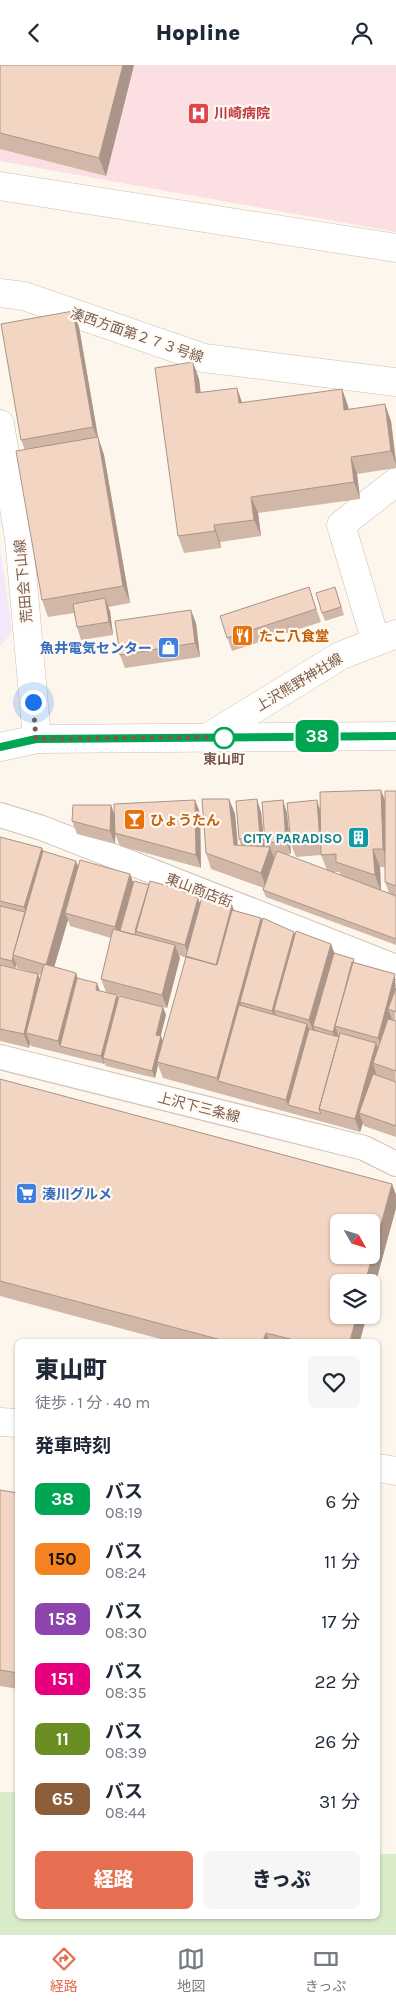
<!DOCTYPE html>
<html lang="ja">
<meta charset="utf-8">
<style>
:root{--surface:#fff;--page:#f6f6f7;--text:#1f2937;--muted:#747a83;--line:#e0e1e3;--accent:#e76f51}
body{margin:0;font-family:Karla,"Noto Sans JP",sans-serif;background:var(--page);color:var(--text);height:100vh;display:flex;flex-direction:column;font-size:19px;white-space:nowrap}
*{box-sizing:border-box;margin:0}
p{font-size:16px;color:var(--muted)}
.icon{flex:none;width:28px;height:28px;fill:none;stroke:currentColor;stroke-width:2;stroke-linecap:round;stroke-linejoin:round}
.map{position:relative;flex:1;overflow:hidden}
.details{position:absolute;left:15px;top:1274px;width:365px;height:580px;display:flex;flex-direction:column;background:var(--surface);border-radius:8px;box-shadow:0 1px 4px #0004}
.details>*{flex:none}
.badge{padding:0 10px;border-radius:8px;font-size:18px;line-height:32px}
.needle{width:32px;rotate:129deg}
.tools{position:absolute;left:330px;top:1149px;display:grid;gap:10px}
.tools a{display:grid;place-items:center;width:50px;height:50px;border-radius:8px;background:var(--surface);box-shadow:0 1px 4px #0004;font-size:25px}
.you{position:absolute;width:25px;height:25px;margin:-12px;border:4px solid #fff;border-radius:50%;background:#1a73e8;box-shadow:0 0 0 8px #1a73e833}
.map>.badge{position:absolute;translate:-50% -50%;box-shadow:0 0 0 2px #fff}
h2{padding:0 20px;font-size:19px;line-height:45px}
.round{display:grid;place-items:center;flex:none;width:52px;height:52px;border-radius:8px;background:var(--page)}
.headline{display:flex;align-items:center;justify-content:space-between;height:85px;padding:0 20px}
h1{font-size:24px;font-weight:800;line-height:38px}
.cta{display:flex;gap:10px;margin-top:auto;padding:10px 20px}
.cta a{flex:1;height:58px;border-radius:8px;background:var(--accent);color:#fff;font-size:20px;font-weight:800;line-height:58px;text-align:center}
.cta a+a{background:var(--page);color:var(--text)}
ul{padding:0;list-style:none}
li{display:flex;align-items:center;gap:15px;height:60px;padding:0 20px}
li div{flex:1}
li b{display:block;font-size:19px}
li em{font-style:normal}
li .badge{min-width:55px;font-weight:700;text-align:center}
header{display:flex;justify-content:space-between;align-items:center;height:65px;padding:0 20px;background:var(--surface);font-size:22px;font-weight:800}
.tab-bar{display:flex;justify-content:space-around;align-items:center;height:70px;border-top:1px solid var(--line);background:var(--surface);font-size:14px;color:var(--muted)}
.tab-bar a{display:grid;justify-items:center;gap:2px}
.tab-bar .current{color:var(--accent)}
.map>svg:first-child{display:block}
.education{fill:#f3e8fa}
.medical{fill:#fbdfe3}
.green{fill:#d8ecc9}
.lines{fill:none;stroke-linecap:round;stroke-linejoin:round}
.pedestrian-casing{stroke:#d1beb0;stroke-width:26}
.minor-casing{stroke:#d1beb0;stroke-width:29}
.tertiary-casing{stroke:#d1beb0;stroke-width:29}
.pedestrian{stroke:#fff;stroke-width:24}
.minor{stroke:#fff;stroke-width:28}
.tertiary{stroke:#fff;stroke-width:28}
.wall{fill:#d1b7a8;fill-rule:evenodd}
.shaded-wall{fill:#aa9588}
.building{fill:#f3d5c3;stroke:#aa9588;fill-rule:evenodd}
.line-casing{stroke:#fff;stroke-width:11}
.line{stroke:#00a651;stroke-width:8}
.walk{stroke:#7a5c4d;stroke-width:5;stroke-dasharray:0 9}
.stop-dot{fill:#fff;stroke:#00a651;stroke-width:2.5}
.labels{text-anchor:middle;stroke-width:4.5;stroke-linejoin:round;paint-order:stroke}
.health-label{font-size:14px;font-weight:bold;fill:#be3a42;stroke:#fffaf3;text-anchor:start}
.street-label{font-size:14px;fill:#7a5c4d;stroke:#fffaf3}
.food-label{font-size:14px;font-weight:bold;fill:#c56008;stroke:#fffaf3;text-anchor:start}
.shop-label{font-size:14px;font-weight:bold;fill:#366cbe;stroke:#fffaf3;text-anchor:end}
.stop-label{font-size:14px;font-weight:bold;fill:#7a5c4d;stroke:#fffaf3}
.culture-label{font-size:14px;font-weight:bold;fill:#0d838f;stroke:#fffaf3;text-anchor:end}
</style>
<header><svg class="icon" aria-label="back" viewBox="0 0 24 24"><path d="M15 5l-7 7 7 7"/></svg>Hopline<svg class="icon" aria-label="person" viewBox="0 0 24 24"><circle cx="12" cy="8" r="4"/><path d="M4 21q1-7 8-7t8 7"/></svg></header>
<div class="map">
<svg width="396" height="1869" viewBox="0 0 396 1869">
<rect width="100%" height="100%" fill="#fdf6ec"/>
<path class="education" d="M0,481L12,567L0,582Z"/>
<path class="medical" d="M0,0H396V167L0,96Z"/>
<path class="green" d="M0,1727H17L18,1851H378V1789H396V1869H0Z"/>
<g class="lines">
<defs>
<path id="pedestrian" d="M0,750L42,763L396,902
M0,992L364,1083L396,1099"/>
<path id="minor" d="M0,121L396,183
M0,228L24,231L204,293L396,317
M0,359L19,473L37,674
M376,577L341,460L396,417
M207,673L340,591L396,569
M0,1357L18,1358
M378,1403L396,1406"/>
<path id="tertiary" d="M0,682L37,674L396,671"/>
</defs>
<use href="#pedestrian" class="pedestrian-casing"/>
<use href="#minor" class="minor-casing"/>
<use href="#tertiary" class="tertiary-casing"/>
<use href="#pedestrian" class="pedestrian"/>
<use href="#minor" class="minor"/>
<use href="#tertiary" class="tertiary"/>
</g>
<path class="wall" d="M0,0H134L106,111L0,84Z
M73,246L79,262L98,372L104,390L130,538L108,542L110,546L113,570L81,575L77,562L74,548L48,552L42,535L25,385L21,375Z
M199,314L200,327L242,338L342,324L348,341L349,344L391,356L396,395V403L357,409L360,434L258,448L261,471L220,477L221,483L184,488L178,471Z
M309,522L321,557L232,586L220,551Z
M335,522L344,550L325,556L322,548Z
M196,558L200,592L125,603L120,590Z
M396,726V880L266,832L263,825L264,823L211,804L206,788L229,734L235,749L238,780L241,781L239,774L261,747L265,782H267L265,778L287,748L291,789L286,790L327,805L321,790L296,792L291,779L320,745L385,736ZM380,802H385V817L389,828L381,825ZM333,807H339L341,810Z
M195,735L200,748L201,803L120,781L115,769V779L77,769L72,756L111,740L114,749Z
M0,772L42,783L43,787L78,801L130,809L133,818L200,838L234,845L261,853L262,855L295,869L356,898L395,909L396,1072L364,1061L363,1058L360,1067L163,1013L158,1000L155,1013L106,1001L104,998V999L31,981L30,978L29,983L0,976ZM68,855L70,861L111,873L101,914L106,927L159,941L118,934L117,930L100,926L77,913L76,908L54,902ZM179,890L186,893L163,977L160,971L166,950L163,942L167,943L180,893ZM16,900L17,903L41,910L40,914L38,909L15,904Z
M0,1014L392,1119L396,1130V1143L371,1235V1218L360,1276H168L0,1231Z
M0,1425L18,1428V1624L0,1621Z"/>
<path class="shaded-wall" d="M123,0H134L106,111L99,93Z
M73,246L79,262L99,378L93,362Z
M193,297L199,314L203,345L196,328Z
M237,323L243,340L239,338Z
M342,324L348,341L350,362L344,345Z
M385,339L391,356L396,400L391,386Z
M98,372L104,390L130,538L123,521Z
M351,392L357,409L360,434L354,417Z
M251,432L258,448L261,471L254,455Z
M214,460L220,477L221,483L215,466Z
M105,533L110,546L113,570L109,557Z
M191,545L196,558L200,592L195,578Z
M381,725L388,743L389,802L383,784Z
M229,734L235,749L239,796L234,780Z
M257,734L261,747L265,786L260,773Z
M195,735L200,748L201,803L196,790Z
M283,735L287,748L291,789L286,776Z
M317,735L321,748L320,776Z
M111,740L116,754L115,779L110,766Z
M270,782L276,798L266,823L261,808Z
M42,783L47,796L26,847L24,842Z
M373,784L380,802L381,827L375,810Z
M76,796L81,809L65,848L68,855L51,913L46,900Z
M130,809L135,822L120,875L115,862Z
M198,833L203,846L189,893L185,880Z
M232,840L237,853L221,913L216,900Z
M261,853L267,868L240,937L245,949L218,1016L217,1013Z
M294,867L299,880L274,945L278,956L277,959L272,946Z
M331,879L336,892L313,961L315,965L314,968L309,955Z
M175,880L180,893L167,943L162,930Z
M13,892L16,899L15,904L12,896Z
M76,908L80,921L60,981L58,976Z
M38,909L43,922L26,968L30,978L29,983L24,969Z
M395,909L396,938L388,944L392,954L383,986L378,973Z
M97,918L100,926L98,933L96,925Z
M117,930L120,938L103,993L104,998V999L101,991Z
M163,942L166,950L159,978L156,970Z
M307,959L312,972L288,1040L286,1035Z
M335,961L338,969L336,975L333,967Z
M161,971L164,979L157,997L158,1000L155,1013L152,1006Z
M376,978L381,991L373,998L376,1008L365,1050L359,1048L363,1058L360,1067L355,1054Z
M392,1119L396,1130V1143L371,1235V1218H365Z
M357,1250H367L360,1276H350Z
M266,1268L269,1276H263Z"/>
<path class="building" d="M0,0H123L99,93L0,68Z
M73,246L93,362L21,375L1,259Z
M193,297L196,328L237,323L239,338L342,324L344,345L385,339L391,386L351,392L354,417L251,432L254,455L214,460L215,466L178,471L155,303Z
M98,372L123,521L42,535L16,386Z
M309,522L316,544L227,573L220,551Z
M335,522L341,542L322,548L316,528Z
M105,533L109,557L77,562L73,539Z
M191,545L195,578L120,590L115,556Z
M381,725L383,784H373L375,810L336,797V789L321,790L320,727Z
M385,726H396V821L385,817Z
M202,734H229L234,780L270,782L261,808L206,788Z
M257,734L260,773L239,774L236,736Z
M195,735L196,790L115,768L114,739Z
M283,735L286,776L265,778L262,737Z
M317,735L320,776L291,779L287,738Z
M73,740H111L110,766L72,756Z
M0,772L42,783L24,842L0,836Z
M43,786L76,796L46,900L13,890Z
M277,786L396,831V874L263,825Z
M80,795L130,809L115,862L65,848Z
M134,816L149,820L135,870L120,866Z
M150,816L175,823L198,833L185,880L135,866Z
M202,832L232,840L216,900L186,891Z
M0,841L25,847L13,890V892L12,896L0,893Z
M232,845L261,853L217,1013L157,997L186,892L217,900Z
M263,853L294,867L272,946L240,937Z
M113,864L175,880L162,930L101,914Z
M296,866L331,879L309,955L274,945Z
M334,888L354,894L333,967L313,961Z
M352,897L395,909L378,973L335,961Z
M44,899L76,908L58,976L26,968Z
M0,900L38,909L24,969L0,964Z
M77,913L97,918L96,925L117,930L101,991L60,981Z
M396,923V947L388,944Z
M119,931L163,942L156,970L161,971L152,1006L103,993Z
M239,940L307,959L286,1035L218,1016Z
M388,954L396,956V1006L373,998Z
M309,964L339,972L319,1044L321,1049L288,1040Z
M340,968L376,978L355,1054L319,1044Z
M373,1009L396,1017V1061L359,1048Z
M0,1014L392,1119L365,1218H339V1250H357L350,1276H298L266,1268L263,1276H225L0,1216ZM339,1158H371V1190H339Z
M0,1425L18,1428V1608L0,1605Z"/>
<g class="lines">
<defs>
<path id="line" d="M0,682L36,674L396,671"/>
</defs>
<use href="#line" class="line-casing"/>
<use href="#line" class="line"/>
<path class="walk" d="M33,637L36,674L226,672L224,673"/>
</g>
<defs>
<symbol id="hospital-square" viewBox="-11 -11 22 22"><rect x="-9" y="-9" width="18" height="18" rx="4" fill="#e0444e" stroke="#fffaf3"/><path d="M-5-5h3v3.5h4V-5h3V5h-3V1.5h-4V5h-3Z" fill="#fff"/></symbol>
<symbol id="restaurant-square" viewBox="-11 -11 22 22"><rect x="-9" y="-9" width="18" height="18" rx="4" fill="#e8710a" stroke="#fffaf3"/><path d="M-5-6h1v4h1v-4h1v4h1v-4h1v5L-1.5 .5V6h-2V.5L-5-1ZM5-6V6H3V1.5H1.5Q1.5-4 5-6Z" fill="#fff"/></symbol>
<symbol id="shop-square" viewBox="-11 -11 22 22"><rect x="-9" y="-9" width="18" height="18" rx="4" fill="#3f7fe0" stroke="#fffaf3"/><path d="M-5-2.5h2.3a2.7 3.5 0 0 1 5.4 0H5L5.5 6h-11ZM-1.5-2.5h3a1.5 2.3 0 0 0-3 0Z" fill="#fff"/></symbol>
<symbol id="bar-square" viewBox="-11 -11 22 22"><rect x="-9" y="-9" width="18" height="18" rx="4" fill="#e8710a" stroke="#fffaf3"/><path d="M-6-5H6L.8 .8V4.5H3.5V6h-7V4.5H-.8V.8Z" fill="#fff"/></symbol>
<symbol id="building-square" viewBox="-11 -11 22 22"><rect x="-9" y="-9" width="18" height="18" rx="4" fill="#0f9aa8" stroke="#fffaf3"/><path d="M-4-6H4V6H1V3H-1V6H-4ZM-2.5-4.3h1.7v1.8h-1.7ZM.8-4.3h1.7v1.8H.8ZM-2.5-1h1.7V.8h-1.7ZM.8-1h1.7V.8H.8Z" fill="#fff"/></symbol>
<symbol id="supermarket-square" viewBox="-11 -11 22 22"><rect x="-9" y="-9" width="18" height="18" rx="4" fill="#3f7fe0" stroke="#fffaf3"/><path d="M-6-5.5h2.5l.6 2H6L4.5 2H-2.5L-4.4-4H-6ZM-1.5 3.2a1.3 1.3 0 1 0 .1 0ZM3 3.2a1.3 1.3 0 1 0 .1 0Z" fill="#fff"/></symbol>
</defs>
<g fill-rule="evenodd">
<use href="#hospital-square" x="186" y="36" width="25" height="25"/>
<use href="#restaurant-square" x="230" y="558" width="25" height="25"/>
<use href="#shop-square" x="156" y="570" width="25" height="25"/>
<use href="#bar-square" x="122" y="742" width="25" height="25"/>
<use href="#building-square" x="346" y="760" width="25" height="25"/>
<use href="#supermarket-square" x="14" y="1116" width="25" height="25"/>
</g>
<circle class="stop-dot" cx="224" cy="673" r="10"/>
<g class="labels">
<g class="health-label">
<text x="214" y="53">川崎病院</text>
</g>
<g class="street-label">
<text transform="translate(137 270) rotate(19)" y="5">湊西方面第２７３号線</text>
<text transform="translate(23 516) rotate(-95)" y="5">荒田会下山線</text>
<text transform="translate(299 617) rotate(-31)" y="5">上沢熊野神社線</text>
<text transform="translate(199 825) rotate(21)" y="5">東山商店街</text>
<text transform="translate(199 1042) rotate(14)" y="5">上沢下三条線</text>
</g>
<g class="food-label">
<text x="259" y="576">たこ八食堂</text>
<text x="150" y="760">ひょうたん</text>
</g>
<g class="shop-label">
<text x="152" y="588">魚井電気センター</text>
<text x="42" y="1134" text-anchor="start">湊川グルメ</text>
</g>
<g class="stop-label">
<text x="224" y="699">東山町</text>
</g>
<g class="culture-label">
<text x="342" y="778">CITY PARADISO</text>
</g>
</g>
</svg>
<div class="tools">
<a><svg class="needle" viewBox="-14 -14 28 28"><path d="M0-13l5 13h-10z" fill="#e53935"/><path d="M0 13l5-13h-10z" fill="#747a83"/></svg></a>
<a><svg class="icon" aria-label="layers" viewBox="0 0 24 24"><path d="M12 4l9 5-9 5-9-5zM3 14l9 5 9-5"/></svg></a>
</div>
<div class="you" style="left:33px;top:637px"></div>
<b class="badge" style="left:317px;top:671px;background:#00a651;color:#fff">38</b>
<section class="details">
<div class="headline"><div><h1>東山町</h1><p>徒歩 · 1 分 · 40 m</p></div><a class="round"><svg class="icon" aria-label="heart" viewBox="0 0 24 24"><path d="M12 20l-8-8c-3-5 5-10 8-4 3-6 11-1 8 4z"/></svg></a></div>
<h2>発車時刻</h2>
<ul>
<li><span class="badge" style="background:#00a651;color:#fff">38</span><div><b>バス</b><p>08:19</p></div><em>6 分</em></li>
<li><span class="badge" style="background:#f58220;color:#111">150</span><div><b>バス</b><p>08:24</p></div><em>11 分</em></li>
<li><span class="badge" style="background:#8e44ad;color:#fff">158</span><div><b>バス</b><p>08:30</p></div><em>17 分</em></li>
<li><span class="badge" style="background:#e6007e;color:#fff">151</span><div><b>バス</b><p>08:35</p></div><em>22 分</em></li>
<li><span class="badge" style="background:#6b8e23;color:#fff">11</span><div><b>バス</b><p>08:39</p></div><em>26 分</em></li>
<li><span class="badge" style="background:#8b5e3c;color:#fff">65</span><div><b>バス</b><p>08:44</p></div><em>31 分</em></li>
</ul>
<div class="cta"><a>経路</a><a>きっぷ</a></div>
</section>
</div>
<nav class="tab-bar">
<a class="current"><svg class="icon" aria-label="directions" viewBox="0 0 24 24"><path d="M12 3l9 9-9 9-9-9zM9 14v-3h6M13 9l2 2-2 2"/></svg>経路</a>
<a><svg class="icon" aria-label="map" viewBox="0 0 24 24"><path d="M3 6l6-2 6 2 6-2v14l-6 2-6-2-6 2zM9 4v14M15 6v14"/></svg>地図</a>
<a><svg class="icon" aria-label="tickets" viewBox="0 0 24 24"><path d="M3 7h18v10H3zM15 7v10"/></svg>きっぷ</a>
</nav>
